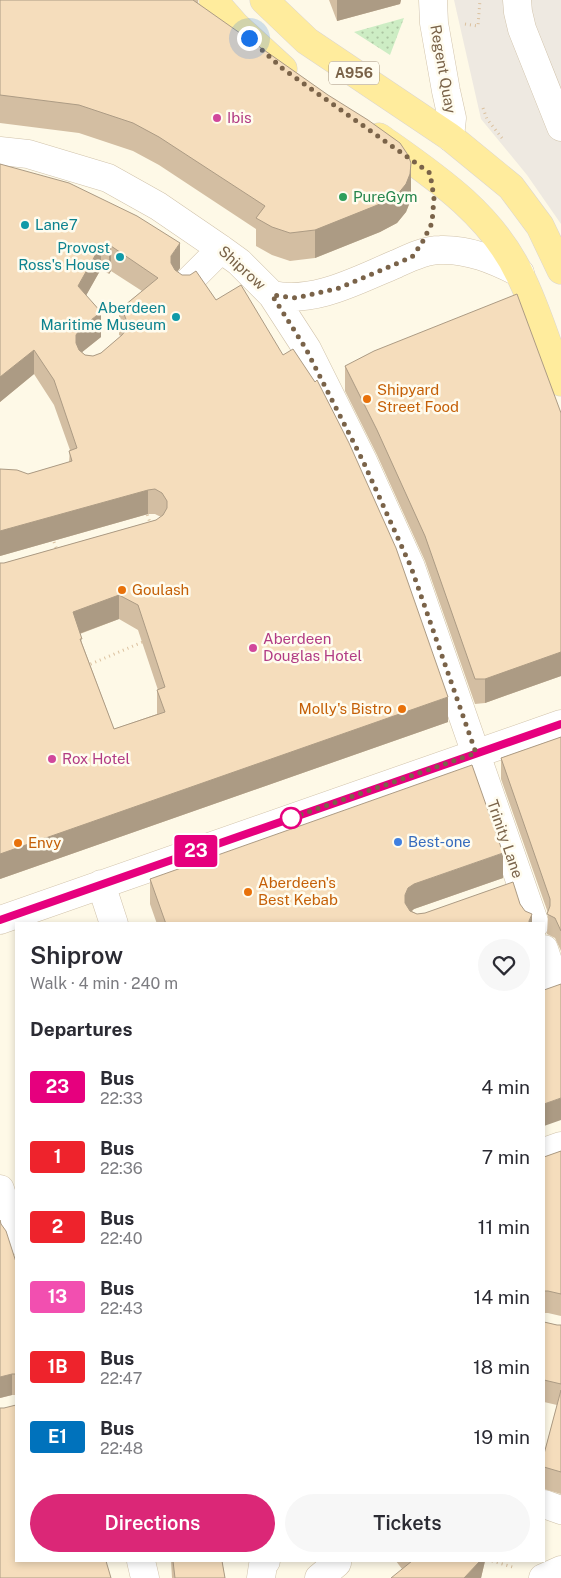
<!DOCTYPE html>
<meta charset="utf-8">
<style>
:root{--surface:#fff;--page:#f7f7f7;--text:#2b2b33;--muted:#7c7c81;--accent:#db2777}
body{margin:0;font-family:"Public Sans",sans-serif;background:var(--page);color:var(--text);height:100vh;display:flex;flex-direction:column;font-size:19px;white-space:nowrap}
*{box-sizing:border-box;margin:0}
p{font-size:16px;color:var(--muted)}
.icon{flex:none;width:28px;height:28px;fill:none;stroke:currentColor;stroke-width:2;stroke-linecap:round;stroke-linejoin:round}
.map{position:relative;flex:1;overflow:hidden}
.panel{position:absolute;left:15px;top:922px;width:530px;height:640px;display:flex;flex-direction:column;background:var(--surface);border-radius:0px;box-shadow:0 2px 8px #0003}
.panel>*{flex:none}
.badge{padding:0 10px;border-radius:4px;font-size:18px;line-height:32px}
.you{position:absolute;width:25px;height:25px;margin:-12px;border:4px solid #fff;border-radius:50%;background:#1a73e8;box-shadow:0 0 0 8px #1a73e833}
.map>.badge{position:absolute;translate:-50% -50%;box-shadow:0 0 0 2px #fff}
h2{padding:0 15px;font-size:19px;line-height:45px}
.round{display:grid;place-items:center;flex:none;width:52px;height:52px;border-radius:26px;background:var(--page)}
.headline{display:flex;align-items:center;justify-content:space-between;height:85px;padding:0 15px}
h1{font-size:24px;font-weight:600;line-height:38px}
.cta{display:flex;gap:10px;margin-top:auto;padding:10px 15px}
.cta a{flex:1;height:58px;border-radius:30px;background:var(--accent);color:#fff;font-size:20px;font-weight:600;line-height:58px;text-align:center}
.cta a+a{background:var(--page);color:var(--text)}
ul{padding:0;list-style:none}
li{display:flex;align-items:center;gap:15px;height:70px;padding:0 15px}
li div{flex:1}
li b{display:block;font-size:19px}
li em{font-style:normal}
li .badge{min-width:55px;font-weight:700;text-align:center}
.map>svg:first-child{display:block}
.industrial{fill:#eee9e1}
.grass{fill:url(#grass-dots)}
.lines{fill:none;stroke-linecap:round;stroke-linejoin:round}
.minor-casing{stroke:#d1c3ab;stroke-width:29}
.major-casing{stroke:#dcd6d0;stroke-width:29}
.path{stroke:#dbc19f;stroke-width:3;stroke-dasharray:1 4;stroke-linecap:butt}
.minor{stroke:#fff;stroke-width:28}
.major{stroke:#ffec9d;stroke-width:28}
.wall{fill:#d3bea2;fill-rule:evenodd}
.shaded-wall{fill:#ac9b84}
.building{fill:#f5ddbc;stroke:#ac9b84;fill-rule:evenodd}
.line-casing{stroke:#fff;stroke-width:11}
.line{stroke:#e6007e;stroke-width:8}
.walk{stroke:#7a6349;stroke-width:5;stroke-dasharray:0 9}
.hotel-dot{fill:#d1479c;stroke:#fffcef;stroke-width:2}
.leisure-dot{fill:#2e9e5b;stroke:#fffcef;stroke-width:2}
.culture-dot{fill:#0f9aa8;stroke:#fffcef;stroke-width:2}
.food-dot{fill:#e8710a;stroke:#fffcef;stroke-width:2}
.stop-dot{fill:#fff;stroke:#e6007e;stroke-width:2.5}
.shop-dot{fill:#3f7fe0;stroke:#fffcef;stroke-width:2}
.labels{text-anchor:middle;stroke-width:5;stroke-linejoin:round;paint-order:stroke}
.shield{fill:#fffcef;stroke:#a2917b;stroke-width:1}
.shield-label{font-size:14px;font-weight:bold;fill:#7a6349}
.street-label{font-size:15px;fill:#7a6349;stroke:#fffcef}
.hotel-label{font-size:15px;fill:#b23c85;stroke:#fffcef;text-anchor:start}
.leisure-label{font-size:15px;fill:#27864d;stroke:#fffcef;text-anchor:start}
.culture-label{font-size:15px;fill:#0d838f;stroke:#fffcef;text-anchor:end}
.food-label{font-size:15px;fill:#c56008;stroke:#fffcef;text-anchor:start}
.shop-label{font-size:15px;fill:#366cbe;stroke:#fffcef;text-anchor:start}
</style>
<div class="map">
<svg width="561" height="1578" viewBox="0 0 561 1578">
<defs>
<pattern id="grass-dots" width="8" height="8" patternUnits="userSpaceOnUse" patternTransform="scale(1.25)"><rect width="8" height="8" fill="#cdedc4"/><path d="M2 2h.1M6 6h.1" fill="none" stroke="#abc4a1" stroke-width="1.8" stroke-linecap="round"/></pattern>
</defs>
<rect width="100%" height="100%" fill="#fef9e7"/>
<path class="industrial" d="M454,0H561V224L527,175L481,119Z"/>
<path class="grass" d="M404,18L390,55L354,32Z"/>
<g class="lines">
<defs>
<path id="minor" d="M433,0L434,23L446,91L452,118L450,137
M517,0L518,12L522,29L561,127
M0,151L28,154L108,178L158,206L221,249L239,262L272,295L307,349L363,461L411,567L535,924
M186,284L221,249
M272,295C315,304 357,280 396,264C409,258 425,250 440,250C469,249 494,260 520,273
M101,884L114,924
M0,920L561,724
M544,949L554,980
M544,1152L561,1146
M0,1189L16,1240
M544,1504L561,1510
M141,1561L145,1578
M261,1578L263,1565L266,1561
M319,1578L337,1563L336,1561
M543,1578L561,1570"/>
<path id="major" d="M213,0L236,26L283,69
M264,0L307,41L450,137L511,187L540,226L561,270
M379,137C433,175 491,213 520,275C537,309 548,347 561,382"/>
</defs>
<use href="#minor" class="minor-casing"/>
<use href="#major" class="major-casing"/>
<path class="path" d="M465,24L478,26L480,0
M483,108L487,119L502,138
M146,510L150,523
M54,542L57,550
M86,666L145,641
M492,1561L516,1568"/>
<use href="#minor" class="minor"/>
<use href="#major" class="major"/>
</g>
<path class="wall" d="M0,0H198V3L411,191L410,202L406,212L397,223L380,232L315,258L290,261L272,255L256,246V229L159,165L133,151L79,133L0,123Z
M329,0H401L400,4L337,21Z
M0,164L180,268L177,272L448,722L0,879V563H4L156,520L161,517L155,514H148L0,556V469L28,474L69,462L70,450L54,405L34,374L0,402ZM101,269L109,274L111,271L142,291L119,310V335L121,336L101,353L93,356L85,355L82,352L101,337L86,295ZM119,619L138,630L158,690H157V714L114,729L82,643L80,634Z
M345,366L561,413V676L485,703L475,704L425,561L377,455L345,391Z
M561,737V951L555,938L547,934L548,913L501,779V758Z
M503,878L414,909L412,911L417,914L520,904L532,924H157L150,904V879Z
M561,1151V1316L548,1313H544V1157Z
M16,1262V1395H12L0,1398Z
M544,1322L557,1325H561V1494L544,1489V1454L557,1405L544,1402Z
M171,1561H222L225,1578H172Z
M396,1561H485L481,1578L402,1569Z"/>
<path class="shaded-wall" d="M337,0H401L400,4L337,21Z
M411,163V191L410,202L406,212L397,223L380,232L315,258V230Z
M180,243V268L171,280V256Z
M101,245V269L78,310V286Z
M111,246V271L109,274V249Z
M101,312V337L81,353L76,360V335L81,328Z
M34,350V374L0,402V377Z
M148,490V514L0,556V531Z
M119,595V619L73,636V612Z
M561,652V676L485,703V679Z
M448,697V722L0,879V854Z
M503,853V878L414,909L408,914L405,921V895L408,888L414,884Z
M532,914V924H529V921Z
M561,1098V1120L544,1126V1104Z
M12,1374V1395L0,1398V1377Z
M480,1561H485L481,1578H464Z"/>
<path class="building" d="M0,0H193L328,95L368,120L400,143L408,155L411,163L410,174L406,184L397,195L380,204L315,230L290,233L272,227L256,218L265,206L159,137L133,123L79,105L0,95Z
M0,164L69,183L137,216L180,243L171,256V263L175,270L182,275H190L196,271L216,300L241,285L283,355L293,349L315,382L317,380L349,443L396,548L448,697L0,854V563H4L156,520L163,515L167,508V501L162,493L155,489L148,490L0,531V469L17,470L28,474L72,461L69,451L77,448L54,380L34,350L0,377ZM101,245L109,249L111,246L158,278L119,310L124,314L127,322L126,330L122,335L101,353L93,356L85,355L79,350L76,343V335L81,328L101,312L78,286ZM119,595L138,605L165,687L157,690L165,712L114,729L80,639H82L73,612Z
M517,294L561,413V652L485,679H475L425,536L377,430L345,366L374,351Z
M561,737V931L555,918L547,914L550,906V899L501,758Z
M472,765L503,853L414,884L408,888L405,895V903L410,911L417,914L425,913L513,882L520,904L525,911L532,914L529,921V924H166L150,879Z
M561,984V1098L544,1104V990Z
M561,1151V1294L548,1291H544V1157Z
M0,1220L1,1224L6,1231L16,1262V1374H12L0,1377Z
M544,1322L557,1325H561V1384L544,1380Z
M561,1390V1472L544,1467V1454Z
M16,1405V1561H106L111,1578H0V1408H4Z
M173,1561H222L225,1578H175Z
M412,1561H480L464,1578H391Z"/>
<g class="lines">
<defs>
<path id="line" d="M0,920L561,724"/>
</defs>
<use href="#line" class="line-casing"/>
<use href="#line" class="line"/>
<path class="walk" d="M249,38L283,69L430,173L434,198L432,223L422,243L412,257L339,288L296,298L272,295L306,349L363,461L411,567L476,753L291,818"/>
</g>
<g class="hotel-dot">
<circle cx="217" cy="118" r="5"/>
<circle cx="253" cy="648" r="5"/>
<circle cx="52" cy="759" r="5"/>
</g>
<circle class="leisure-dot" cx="343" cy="197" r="5"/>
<g class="culture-dot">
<circle cx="25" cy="225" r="5"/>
<circle cx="120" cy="257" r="5"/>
<circle cx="176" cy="317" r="5"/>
</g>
<g class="food-dot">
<circle cx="367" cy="399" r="5"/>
<circle cx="122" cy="590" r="5"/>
<circle cx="402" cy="709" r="5"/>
<circle cx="18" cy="843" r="5"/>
<circle cx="248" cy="892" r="5"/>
</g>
<circle class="stop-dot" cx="291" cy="818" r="10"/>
<circle class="shop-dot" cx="398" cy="842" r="5"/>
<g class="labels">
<rect class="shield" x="329" y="61.5" width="50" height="23" rx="4"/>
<g class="shield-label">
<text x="354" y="78">A956</text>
</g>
<g class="street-label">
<text transform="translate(443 69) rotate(80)" y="5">Regent Quay</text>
<text transform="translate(242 268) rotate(42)" y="5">Shiprow</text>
<text transform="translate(505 839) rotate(71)" y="5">Trinity Lane</text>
</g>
<g class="hotel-label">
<text x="227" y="123">Ibis</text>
<text x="263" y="644">Aberdeen<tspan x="263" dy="17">Douglas Hotel</tspan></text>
<text x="62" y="764">Rox Hotel</text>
</g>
<g class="leisure-label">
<text x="353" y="202">PureGym</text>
</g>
<g class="culture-label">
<text x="35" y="230" text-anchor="start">Lane7</text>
<text x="110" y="253">Provost<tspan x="110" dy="17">Ross's House</tspan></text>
<text x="166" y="313">Aberdeen<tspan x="166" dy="17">Maritime Museum</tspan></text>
</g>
<g class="food-label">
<text x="377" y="395">Shipyard<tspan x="377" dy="17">Street Food</tspan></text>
<text x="132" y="595">Goulash</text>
<text x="392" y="714" text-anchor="end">Molly's Bistro</text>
<text x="28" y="848">Envy</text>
<text x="258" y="888">Aberdeen's<tspan x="258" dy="17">Best Kebab</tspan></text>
</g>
<g class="shop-label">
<text x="408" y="847">Best-one</text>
</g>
</g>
</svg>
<div class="you" style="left:249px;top:38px"></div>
<b class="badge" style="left:196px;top:851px;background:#e6007e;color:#fff">23</b>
<section class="panel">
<div class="headline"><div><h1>Shiprow</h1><p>Walk · 4 min · 240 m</p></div><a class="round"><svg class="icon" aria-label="heart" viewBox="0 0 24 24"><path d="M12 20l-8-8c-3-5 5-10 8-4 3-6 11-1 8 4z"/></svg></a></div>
<h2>Departures</h2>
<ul>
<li><span class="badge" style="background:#e6007e;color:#fff">23</span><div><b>Bus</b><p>22:33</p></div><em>4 min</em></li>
<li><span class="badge" style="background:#ee232c;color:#fff">1</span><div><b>Bus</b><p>22:36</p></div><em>7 min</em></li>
<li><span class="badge" style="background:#ee232c;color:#fff">2</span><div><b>Bus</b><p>22:40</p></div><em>11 min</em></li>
<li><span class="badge" style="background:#f24fb0;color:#fff">13</span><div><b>Bus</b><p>22:43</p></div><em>14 min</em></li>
<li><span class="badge" style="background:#ee232c;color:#fff">1B</span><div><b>Bus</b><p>22:47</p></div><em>18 min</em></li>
<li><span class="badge" style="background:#0072bc;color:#fff">E1</span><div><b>Bus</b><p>22:48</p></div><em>19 min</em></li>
</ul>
<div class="cta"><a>Directions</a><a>Tickets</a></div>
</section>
</div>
